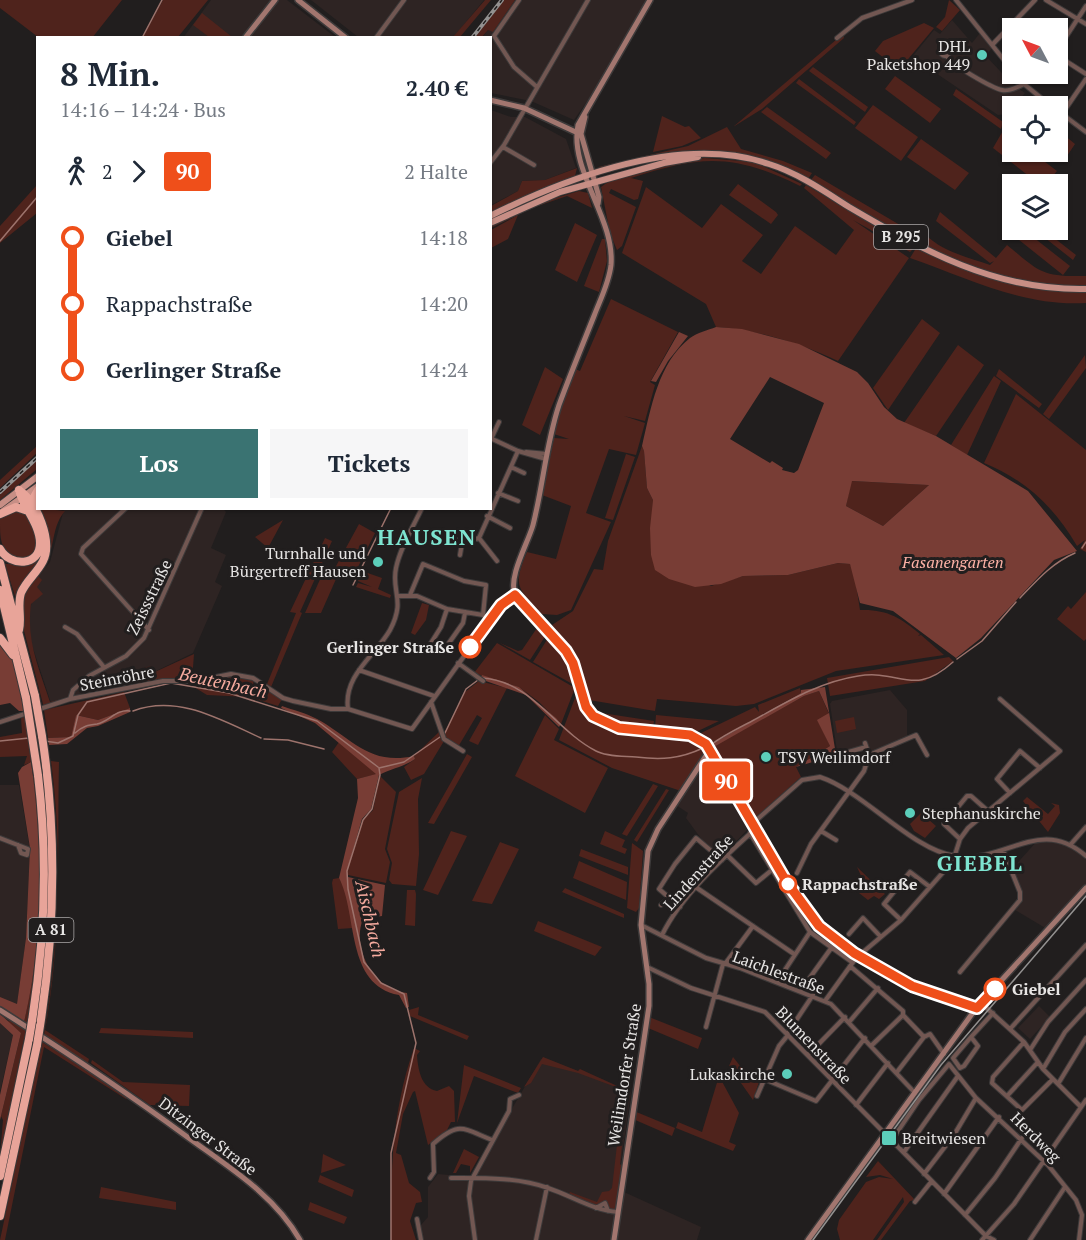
<!DOCTYPE html>
<html lang="de">
<meta charset="utf-8">
<style>
:root{--surface:#fff;--page:#f6f6f7;--text:#1f2937;--muted:#747a83;--accent:#3a7372}
body{margin:0;font-family:"PT Serif",serif;background:var(--page);color:var(--text);height:100vh;display:flex;flex-direction:column;font-size:22px;white-space:nowrap}
*{box-sizing:border-box;margin:0}
p{font-size:20px;color:var(--muted)}
.icon{flex:none;width:33px;height:33px;fill:none;stroke:currentColor;stroke-width:2;stroke-linecap:round;stroke-linejoin:round}
.map{position:relative;flex:1;overflow:hidden}
.side{position:absolute;left:36px;top:36px;width:456px;height:474px;display:flex;flex-direction:column;background:var(--surface);border-radius:0px;box-shadow:0 2px 4px #0004}
.side>*{flex:none}
.badge{padding:0 12px;border-radius:4px;font-size:21px;line-height:39px}
.needle{width:39px;rotate:311deg}
.buttons{position:absolute;left:1002px;top:18px;display:grid;gap:12px}
.buttons a{display:grid;place-items:center;width:66px;height:66px;border-radius:0px;background:var(--surface);box-shadow:0 2px 4px #0004;font-size:30px}
.map>.badge{position:absolute;translate:-50% -50%;box-shadow:0 0 0 3px #fff}
.legs{display:flex;align-items:center;gap:9px;height:66px;padding:0 24px;font-size:20px}
.legs p{margin-inline-start:auto}
.summary{display:flex;align-items:center;justify-content:space-between;height:102px;padding:0 24px}
h1{font-size:33px;font-weight:800;line-height:45px}
.action{display:flex;gap:12px;margin-top:auto;padding:12px 24px}
.action a{flex:1;height:69px;border-radius:0px;background:var(--accent);color:#fff;font-size:24px;font-weight:800;line-height:69px;text-align:center}
.action a+a{background:var(--page);color:var(--text)}
ul{padding:0 24px;list-style:none}
li{display:flex;align-items:center;gap:21px;height:66px;font-size:22px}
li i{display:grid;place-items:center;width:9px;height:100%;margin:0 8px;background:currentColor}
li i::after{content:'';width:15px;height:15px;margin:-8px;border:4px solid;border-radius:50%;background:var(--surface)}
li p{margin-inline-start:auto}
li:first-child i{background:linear-gradient(#0000 50%,currentColor 0)}
li:last-child i{background:linear-gradient(currentColor 50%,#0000 0)}
.map>svg:first-child{display:block}
.built{fill:#2e2423}
.green{fill:#4f231c}
.forest{fill:#783d35;fill-rule:evenodd}
.lines{fill:none;stroke-linecap:round;stroke-linejoin:round}
.stream{stroke:#9d736c;stroke-width:1.5}
.street-casing{stroke:#3d3a3a;stroke-width:6}
.secondary-casing{stroke:#3d3a3a;stroke-width:8}
.primary-casing{stroke:#3d3a3a;stroke-width:8}
.highway-casing{stroke:#3d3a3a;stroke-width:10}
.street{stroke:#725752;stroke-width:4}
.secondary{stroke:#a2766f;stroke-width:5}
.primary{stroke:#c78e85;stroke-width:6}
.highway{stroke:#e8a499;stroke-width:8}
.tram{stroke:#939190;stroke-width:1.5}
.rail-casing{stroke:#939190;stroke-width:4}
.rail{stroke:#211e1e;stroke-width:1.5;stroke-dasharray:4.5;stroke-linecap:butt}
.highway-bridge-casing{stroke:#3d3a3a;stroke-width:10;stroke-linecap:butt}
.highway-bridge{stroke:#e8a499;stroke-width:8}
.line-1-casing{stroke:#fff;stroke-width:14}
.line-1{stroke:#ef4f1a;stroke-width:9}
.poi-dot{fill:#5cceba;stroke:#211e1e;stroke-width:2}
.stop-1-dot{fill:#fff;stroke:#ef4f1a;stroke-width:3}
.labels{text-anchor:middle;stroke-width:6;stroke-linejoin:round;paint-order:stroke}
.shield{fill:#211e1e;stroke:#aca9a9;stroke-width:1.5}
.shield-label{font-size:15px;font-weight:bold;fill:#e7e5e4}
.poi-label{font-size:16px;fill:#e7e5e4;stroke:#211e1e;text-anchor:end}
.park-label{font-size:16px;font-style:italic;fill:#feb2a6;stroke:#211e1e}
.street-label{font-size:16px;fill:#e7e5e4;stroke:#211e1e}
.stop-label{font-size:16px;font-weight:bold;fill:#e7e5e4;stroke:#211e1e;text-anchor:start}
.water-label{font-size:18px;font-style:italic;fill:#f5aa9e;stroke:#211e1e}
.district-label{font-size:22px;font-weight:bold;letter-spacing:1.5px;fill:#7ee4d0;stroke:#211e1e}
</style>
<div class="map">
<svg width="1086" height="1240" viewBox="0 0 1086 1240">
<rect width="100%" height="100%" fill="#211e1e"/>
<path class="built" d="M211,0H287L335,37L183,38Z
M311,0H484L453,38L358,37Z
M515,0H650L616,60L574,120L531,101L491,93L490,38H482L488,30L493,31Z
M952,20L972,43L980,33L992,48L986,56L1013,85L1025,93L1008,114L998,115L912,57L934,30L940,34Z
M491,110L511,117H525L566,139L576,168L545,180L522,181L518,191L491,205Z
M222,508L226,512L211,548L226,555L215,582L222,586L193,653L156,671L128,674L137,685L51,703L28,633L29,614L38,576L50,562L64,509Z
M890,690L907,710V737L870,752L868,746L839,753L837,751L830,704L832,701Z
M710,765L749,828L721,857L705,844L686,818L688,813L676,805L699,774Z
M0,785H19L30,849L26,938L13,1035L0,1092Z
M1045,839L1072,846L1086,858V884L1047,929L1015,910L1019,905L1022,890L1012,869L1038,840Z
M1039,1006L1050,1017L1030,1039L1018,1028Z
M541,1059L600,1078L631,1092L614,1212H618L620,1191L624,1192L701,1227L697,1240H422L421,1225L428,1217V1187L438,1174L472,1177Z"/>
<path class="green" d="M0,0H122L92,38L38,37L0,8Z
M163,0H208L178,37H143Z
M485,0H491L460,37H453Z
M504,0H515L493,32L488,30L482,37H473Z
M949,0L960,10L942,31L936,27L945,17Z
M202,13L232,37H209L193,25Z
M924,23L934,28L899,70L875,51L883,41Z
M843,34L844,38L762,109L733,127Z
M813,67L868,107L865,112L809,71Z
M895,76L941,109L930,123L885,89Z
M799,79L856,122L854,125L796,83Z
M956,89L1003,122L1001,129L953,95Z
M873,105L918,137L901,161L855,128Z
M767,107L831,153L826,159L761,112Z
M662,116L685,127L689,126L701,138L682,146L653,152Z
M727,127L741,149L783,161L812,173L808,179C755,153 715,145 657,157C639,161 616,170 598,167L688,146Z
M1004,129L1012,136V152H1032L1057,171L1046,184H1039L993,148Z
M1058,130L1075,144L1065,159L1055,152Z
M921,139L969,173L955,190L907,157Z
M705,158L754,162L802,184L800,186C733,153 701,155 631,178L643,181L638,199L634,200L611,189L609,193L636,207L622,246L617,250L610,233L601,187C619,172 681,160 705,158Z
M577,168L575,176L527,196L491,215V206L518,191L522,181L545,180Z
M815,175L922,238L925,234C942,252 968,257 990,265L994,261L990,263L936,221L940,212L996,258L1007,245C1040,272 1041,277 1086,276V303C1024,307 967,278 910,258L921,240L918,243L810,181Z
M738,184L776,212L778,215L771,224L729,195Z
M37,185V213L0,243V226Z
M806,185L913,249L910,252L853,220L909,258L838,361C799,343 759,330 716,327L706,304L622,253L646,187L702,228L721,204L763,235L742,261L761,274L795,226L836,255L854,230L804,188Z
M579,191L588,193L592,208L567,196L532,208L491,228V225L552,199Z
M518,215L508,239L491,248V230Z
M575,223L597,235L577,282L555,270Z
M1018,230H1024L1070,266L1063,275L1014,236Z
M1035,230H1044L1076,255L1073,260Z
M602,239H605L607,261L599,292L584,286Z
M611,299L678,332L650,382L655,385L645,421L624,416L645,423L636,455L609,449L586,513L611,522L571,610L557,615L542,614C518,588 512,587 527,552L556,559L571,506L542,495L554,438L569,439L554,434L573,368L580,371Z
M922,319L940,333L888,410L873,388Z
M958,345L984,365L936,436L904,423Z
M1085,355L1086,368L1049,419L1043,414Z
M545,367L563,379L540,435L522,425Z
M999,369L1042,404L1039,408L996,376Z
M994,376L1001,381L967,455L951,445Z
M1016,394L1086,450V552L1080,549L1085,540L1077,546C1055,508 1026,480 984,463Z
M37,446V453L0,488V480Z
M642,446L644,451L647,488L653,500L651,555L711,586L743,576L788,575L838,563L850,564L854,572L860,610C887,609 901,618 920,634L918,636L921,635L944,655L836,671L754,704L736,706L657,699L655,711L589,700L575,656L552,625L573,611L594,569L603,570L608,541Z
M626,454L635,457L613,520L605,518Z
M37,458V469L0,500V493Z
M851,481L929,485L883,526L846,506Z
M38,508L65,511C49,529 57,555 38,576L42,580L37,587L43,594L31,604C26,641 39,668 50,702L58,700V703L44,708L22,623L23,591L46,560Z
M14,509L25,512C34,529 40,538 32,557L16,561C0,546 0,542 0,518Z
M283,520L268,548L255,537Z
M359,524L375,533L354,575L340,570L321,613H305L326,566L335,568Z
M325,538L332,541L300,612L302,613L271,687L267,684L296,613L290,612Z
M40,551L43,555L19,596H15L5,564H19Z
M362,571L382,578L378,589L391,595L390,598L356,587L358,583L372,587L358,581Z
M1086,592V639L1084,641L1057,619L1068,606L1071,609Z
M422,603L429,605L426,620L415,635L411,633Z
M539,625L546,635L530,660L500,643L518,651L522,650Z
M550,635L570,663L576,686L533,662Z
M497,643L575,688L561,724L539,702L519,687L474,673Z
M194,654L192,681L174,679L137,685L128,674L150,666L157,671Z
M949,657L953,661L925,681L830,696L827,678Z
M229,677L254,680L252,690L254,696L259,683L282,699L278,706L249,697L207,695L194,687L216,686V679Z
M479,681L507,688L478,745L469,741L482,718L477,715L458,747L443,735L465,692Z
M800,688L801,693L710,744L701,733L755,707L759,712L758,705Z
M578,690C581,697 583,705 587,712C604,742 674,726 701,744L704,755L681,791L612,768L559,740Z
M819,691L829,714L824,733L830,746L796,767L801,777L756,817L714,746L804,696Z
M124,692L130,708L98,720L76,715L71,737L48,738L44,710Z
M595,712L654,721L653,728L619,723Z
M545,715L559,729L554,740L608,768L585,813L515,776Z
M656,715L719,721L698,731L655,728Z
M25,716L31,762L24,765L27,756L0,757V737L22,733L21,717Z
M854,717L856,729L837,733L835,721Z
M440,731L444,741L424,774L411,780L404,767L415,759L414,756Z
M339,742L377,774L357,779L332,752Z
M467,754L472,757L434,824L428,823Z
M51,761L59,762C57,853 62,941 45,1030L89,1059L88,1063L44,1035C59,946 63,851 51,761Z
M34,776C43,859 43,942 27,1024L24,1022C42,944 43,856 32,777Z
M380,776L396,792L385,849L390,862L386,883L348,875L347,871L363,820L373,810Z
M422,778L418,799L419,854L416,886L392,884L389,880L392,863L387,849L399,792Z
M653,784L658,786L627,836L622,834Z
M666,789L669,790L637,842L634,840Z
M1027,797L1048,814L1055,806L1051,803L1059,805L1060,813L1048,832L1023,801Z
M921,813L936,826L925,838L914,831L910,824Z
M451,831L467,836L438,895L423,890Z
M605,831L625,840L622,847L627,849L625,854L600,844Z
M500,842L519,849L492,904L472,901Z
M632,843L643,851L639,908L636,912L627,908Z
M581,849L628,867V875L579,856Z
M579,861L627,882L626,900L573,878Z
M857,867L885,894L879,899L874,896L868,900L859,893L864,882Z
M339,878L346,891L353,928L338,929L332,883L333,879Z
M565,888L624,914V918L562,892Z
M407,890H415L416,894L415,926L405,925Z
M538,921L602,947L595,956L534,931Z
M419,1007L418,1015L469,1036L467,1040L410,1016L409,1010Z
M0,1012L26,1029L0,1156L3,1120L1,1116L21,1033L6,1022L10,1021Z
M649,1017L702,1038L698,1049L648,1028Z
M101,1028L193,1032V1038L99,1033Z
M42,1042L128,1096L126,1099L44,1047L5,1240H0Z
M414,1048L420,1051L417,1055C418,1069 421,1088 437,1091L449,1086L454,1091L455,1122H451L447,1130L428,1145L415,1091L413,1092L403,1114L396,1153L401,1155L409,1183L420,1192L422,1202L416,1203L410,1221L416,1240H391C391,1171 391,1114 414,1048Z
M543,1057L578,1071L580,1069L630,1092L624,1130L617,1129L624,1090L578,1073L542,1064L531,1083L524,1087Z
M733,1057L749,1077L760,1079L753,1100L729,1066Z
M92,1060L123,1082L190,1085L189,1106L150,1105L91,1063Z
M464,1065L521,1088L518,1093L474,1076L457,1123Z
M719,1076L739,1113L729,1142L736,1145L733,1151L676,1128L678,1122L702,1132Z
M634,1111L675,1128L672,1136L633,1119Z
M617,1145H622L620,1164L622,1166L620,1198L615,1209L608,1211L568,1197L570,1192L597,1202L602,1192L609,1191L612,1188Z
M464,1149L479,1157L470,1173V1166L461,1164L456,1173H453Z
M323,1154L346,1165L321,1173Z
M878,1161L915,1200L910,1201L881,1240H877L904,1202L903,1197L873,1240H840L837,1229L839,1220L866,1182L879,1177L893,1179L880,1175L866,1177Z
M320,1175L354,1190L352,1197L318,1182Z
M101,1187L176,1202V1210L99,1198Z
M310,1202L347,1217L344,1224L308,1210Z"/>
<path class="forest" d="M716,327L742,329L799,344L857,372L868,383L884,407L897,419L936,436L1028,491L1077,551L1054,560L981,638L956,658L893,611L860,603L850,564L838,563L788,575L743,576L721,584L695,587L669,579L655,570L651,555L650,528L653,500L647,488L644,451L642,446C651,408 658,363 690,338C697,333 708,330 716,327ZM770,377L824,403L798,470L794,473L782,470L783,468L772,461L770,463L730,439ZM852,481L928,485H929L883,526L846,506Z
M679,332L688,336L668,361L656,382L651,381Z
M0,641C18,659 19,687 24,711H19L10,703L0,705Z
M482,675L519,687L556,718L561,724L559,727L526,695L483,680L480,678Z
M825,687L836,755L796,767L830,746L817,720L829,713L819,691L804,696L712,748L710,745L801,693V690Z
M282,706C293,710 306,713 317,719C352,738 369,766 414,756L415,759C404,767 392,768 379,775L371,809L362,819L347,871L348,877L385,885L382,916L363,919C351,948 374,991 407,993L409,1007L406,1008L399,995C345,985 358,914 339,878L358,798L357,779L376,774L315,723L281,708Z
M130,708V712L98,726L87,728L67,744L49,745L48,738L71,737L76,715L98,720Z
M31,762C43,844 44,940 24,1022L0,1007V997L17,1004L26,938L30,848L18,773L22,767Z
M0,1014L21,1033L0,1120V1095L13,1035L0,1023Z"/>
<g class="lines">
<path class="stream" d="M142,38L162,0
M0,241L38,196
M1082,548L1086,542
M353,585L391,508
M1020,598C1038,579 1052,563 1075,553
M957,659L982,641L1016,602
M482,678C532,681 555,730 596,751C607,757 624,756 636,757C661,760 680,759 703,748
M133,711C178,694 221,720 261,738
M75,733C83,726 88,725 97,724C110,721 116,709 130,711
M445,733L466,689L478,680
M264,739L288,740L324,749
M0,741L29,738
M45,741L58,743L73,736L78,715L87,702L171,683L229,693L317,721L378,767
M712,744C724,735 739,728 752,721C787,702 819,682 858,676C901,669 913,698 953,662
M379,768L380,775L372,809L363,820L347,871L348,889L364,962L381,983L404,994L416,1043L391,1153V1240
M379,768L404,762L440,737"/>
<defs>
<path id="street" d="M519,0L494,36L514,67L537,87
M956,0L1012,70
M1046,0L1086,24
M376,38L404,0
M837,38L862,18L912,0
M992,45L1035,0
M941 52a4 4 0 1 1 8 0a4 4 0 1 1-8 0Z
M1058,49L1086,6
M947,56C950,64 992,88 1002,90C1009,92 1018,87 1024,84
M1058,56L1086,74
M1016,74L1024,79V84L1051,106
M1024,79L1034,78L1040,74
M1058,111L1086,132
M1062,114L1086,79
M503,147L534,165
M490,163L504,145L588,0
M490,438L518,451L546,459
M491,439L499,422
M526,452L547,454
M511,467L524,473
M498,493L518,501
M126,508L83,548L81,554L149,630
M487,516L510,528
M452,538L462,543L479,538L518,451
M479,538L497,561
M460,555L462,543
M410,595L423,564L464,581L486,585L483,615
M399,596H417L447,609L483,615L491,619
M447,609L441,627L431,643L433,647L444,650L463,623L465,613
M65,627L77,634L103,666
M458,663L483,681
M359,670L434,696
M70,699L73,690L89,676L126,656L144,638L202,508
M431,702L444,739L463,751
M348,709C343,675 376,655 390,630C406,600 391,592 396,568C400,548 413,527 422,508
M0,722L70,699L163,681H196L231,674L253,678L283,698L293,701L331,709H348L412,729L497,610L515,595
M869,755L916,735L927,755
M821,760L866,747
M1010,793L997,779L1020,751L1040,768
M752,824L802,780L820,777C863,791 912,850 955,856C1006,864 1039,815 1086,856
M821,831L836,840
M750,833L810,932L852,962
M0,838L28,849L27,855L21,853L18,845
M960,839L944,824L967,796H971L988,811
M1071,844L1086,827
M727,855L756,883L773,869
M797,873L811,844L864,771L869,755L865,743
M697,888L794,954
M661,905L668,898
M680,907L659,889L675,864L696,838L722,860
M901,920L884,904L910,872L930,887
M641,925L706,958L740,968L831,1004L915,1093
M849,934L863,918L880,936
M662,935C681,896 720,861 752,832
M725,964L753,926
M850,966L903,1011V1015L924,1037
M647,967L691,988L765,1012L986,1236L994,1240
M960,972L1020,900V892L1003,850
M777,982L810,932
M801,990L832,947
M825,1001L856,958L901,920L953,861L960,839L968,828L1060,751L1000,699
M981,1003L1024,1042L1043,1069L1080,1106
M850,1021L878,988
M706,1027L723,964
M1010,1029L1086,945
M787,1034L813,995
M971,1037L953,1058L960,1068L964,1066L978,1046L971,1037L993,1013
M1024,1042L993,1077L992,1083L1022,1110L1053,1079
M872,1045L903,1015
M1030,1050L1048,1022L1086,980
M808,1055L845,1017
M1043,1069L1065,1032L1086,1009
M897,1072L924,1037L930,1034L944,1054
M764,1079L816,1101L865,1038
M1058,1084L1086,1038
M757,1096L779,1046L788,1035
M1007,1096L1038,1062
M856,1105L888,1063
M892,1140L919,1100L949,1064L976,1098L1048,1165L1076,1200L1082,1215L1079,1240
M904,1152L958,1076
M924,1174L954,1135L976,1098
M430,1178L434,1172L433,1144C459,1121 462,1128 492,1140
M451,1178C483,1178 517,1177 548,1188C572,1196 592,1210 618,1212
M944,1194L999,1117
M915,1202L931,1182
M596,1208L605,1203L608,1211
M965,1215L995,1178L1022,1138
M417,1219L421,1240
M475,1240L469,1196L471,1181L509,1111L510,1099L519,1095
M536,1240L547,1187
M982,1240L1014,1204L1086,1100
M1030,1240L1065,1187"/>
<path id="secondary" d="M298,0L346,38
M650,0L578,125C569,171 615,218 611,265C609,283 600,300 594,316C582,346 570,375 559,405C546,444 543,486 533,525C528,543 508,577 515,594C521,608 554,633 566,651C578,669 577,700 591,714C620,745 679,718 706,744L788,885L819,926L854,953L912,986L977,1007
M245,38L275,0
M490,100L524,108L580,134
M585,117L581,134L599,197L598,204
M0,1010C63,1050 125,1091 186,1136C227,1166 274,1194 300,1240
M614,1240L649,1006V984L641,925L648,851L658,829L709,751
M808,1240L977,1007L1086,888"/>
<path id="primary" d="M490,216C569,177 682,134 769,164C798,173 824,191 849,207C924,251 996,291 1086,289
M490,223L560,192L664,163L698,157
M0,505L38,476
M3,511L38,486"/>
<path id="highway" d="M19,490C37,502 53,541 43,561C37,573 26,581 21,593C17,605 22,618 19,630
M34,507V497L38,490
M0,514L16,507L28,511
M0,549C10,567 40,567 40,543C40,524 23,507 19,490
M0,563L35,696
M0,590L26,698
M0,638L13,655
M32,1021C45,939 48,858 38,775
M40,1026C55,930 57,833 42,736
M0,1176L29,1039
M0,1216L37,1045"/>
</defs>
<use href="#street" class="street-casing"/>
<use href="#secondary" class="secondary-casing"/>
<use href="#primary" class="primary-casing"/>
<use href="#highway" class="highway-casing"/>
<use href="#street" class="street"/>
<use href="#secondary" class="secondary"/>
<use href="#primary" class="primary"/>
<use href="#highway" class="highway"/>
<path class="tram" d="M813,1240L941,1065L1086,896"/>
<defs>
<path id="rail" d="M472,38L502,0
M0,492L38,457"/>
</defs>
<use href="#rail" class="rail-casing"/>
<use href="#rail" class="rail"/>
<defs>
<path id="highway-bridge" d="M35,696L42,736
M26,698L38,775
M29,1039L32,1021
M37,1045L40,1026"/>
</defs>
<use href="#highway-bridge" class="highway-bridge-casing"/>
<use href="#highway-bridge" class="highway-bridge"/>
</g>
<g class="lines">
<defs>
<path id="line-1" d="M470,647L501,605L515,595L566,651L573,663L586,707L593,716L619,728L690,735L706,744L786,881L819,926L854,953L912,986L977,1008L995,989"/>
</defs>
<use href="#line-1" class="line-1-casing"/>
<use href="#line-1" class="line-1"/>
</g>
<g class="poi-dot">
<circle cx="982" cy="55" r="6"/>
<circle cx="378" cy="562" r="6"/>
<circle cx="766" cy="757" r="6"/>
<circle cx="910" cy="813" r="6"/>
<circle cx="787" cy="1074" r="6"/>
<rect x="881" y="1130" width="16" height="16" rx="3"/>
</g>
<g class="stop-1-dot">
<circle cx="470" cy="647" r="10"/>
<circle cx="788" cy="884" r="8"/>
<circle cx="995" cy="989" r="10"/>
</g>
<g class="labels">
<g class="shield">
<rect x="874" y="225" width="54" height="24" rx="4.5"/>
<rect x="28.5" y="918" width="45" height="24" rx="4.5"/>
</g>
<g class="shield-label">
<text x="901" y="242">B 295</text>
<text x="51" y="935">A 81</text>
</g>
<g class="poi-label">
<text x="970" y="52">DHL<tspan x="970" dy="18">Paketshop 449</tspan></text>
<text x="366" y="559">Turnhalle und<tspan x="366" dy="18">Bürgertreff Hausen</tspan></text>
<text x="778" y="763" text-anchor="start">TSV Weilimdorf</text>
<text x="922" y="819" text-anchor="start">Stephanuskirche</text>
<text x="775" y="1080">Lukaskirche</text>
<text x="902" y="1144" text-anchor="start">Breitwiesen</text>
</g>
<g class="park-label">
<text x="953" y="568">Fasanengarten</text>
</g>
<g class="street-label">
<text transform="translate(149 597) rotate(-64)" y="6">Zeissstraße</text>
<text transform="translate(117 678) rotate(-11)" y="6">Steinröhre</text>
<text transform="translate(698 872) rotate(-48)" y="6">Lindenstraße</text>
<text transform="translate(779 972) rotate(20)" y="6">Laichlestraße</text>
<text transform="translate(814 1045) rotate(46)" y="6">Blumenstraße</text>
<text transform="translate(624 1075) rotate(-81)" y="6">Weilimdorfer Straße</text>
<text transform="translate(208 1136) rotate(37)" y="6">Ditzinger Straße</text>
<text transform="translate(1036 1137) rotate(45)" y="6">Herdweg</text>
</g>
<g class="stop-label">
<text x="454" y="653" text-anchor="end">Gerlinger Straße</text>
<text x="802" y="890">Rappachstraße</text>
<text x="1012" y="995">Giebel</text>
</g>
<g class="water-label">
<text transform="translate(223 683) rotate(12)" y="6">Beutenbach</text>
<text transform="translate(370 919) rotate(77)" y="6">Aischbach</text>
</g>
<g class="district-label">
<text x="427" y="545">HAUSEN</text>
<text x="980" y="871">GIEBEL</text>
</g>
</g>
</svg>
<div class="buttons">
<a><svg class="needle" viewBox="-14 -14 28 28"><path d="M0-13l5 13h-10z" fill="#e53935"/><path d="M0 13l5-13h-10z" fill="#747a83"/></svg></a>
<a><svg class="icon" aria-label="locate" viewBox="0 0 24 24"><circle cx="12" cy="12" r="6"/><path d="M12 2v4M12 18v4M2 12h4M18 12h4"/></svg></a>
<a><svg class="icon" aria-label="layers" viewBox="0 0 24 24"><path d="M12 4l9 5-9 5-9-5zM3 14l9 5 9-5"/></svg></a>
</div>
<b class="badge" style="left:726px;top:781px;background:#ef4f1a;color:#fff">90</b>
<section class="side">
<div class="summary"><div><h1>8 Min.</h1><p>14:16 – 14:24 · Bus</p></div><b>2.40 €</b></div>
<div class="legs"><svg class="icon" aria-label="walk" viewBox="0 0 24 24"><circle cx="13" cy="4" r="2"/><path d="M13 8l-2 6 4 7M11 14l-3 7M7 12l3-4h3l4 4"/></svg>2<svg class="icon" aria-label="forward" viewBox="0 0 24 24"><path d="M9 5l7 7-7 7"/></svg><b class="badge" style="background:#ef4f1a;color:#fff">90</b><p>2 Halte</p></div>
<ul>
<li><i style="color:#ef4f1a"></i><b>Giebel</b><p>14:18</p></li>
<li><i style="color:#ef4f1a"></i><span>Rappachstraße</span><p>14:20</p></li>
<li><i style="color:#ef4f1a"></i><b>Gerlinger Straße</b><p>14:24</p></li>
</ul>
<div class="action"><a>Los</a><a>Tickets</a></div>
</section>
</div>
